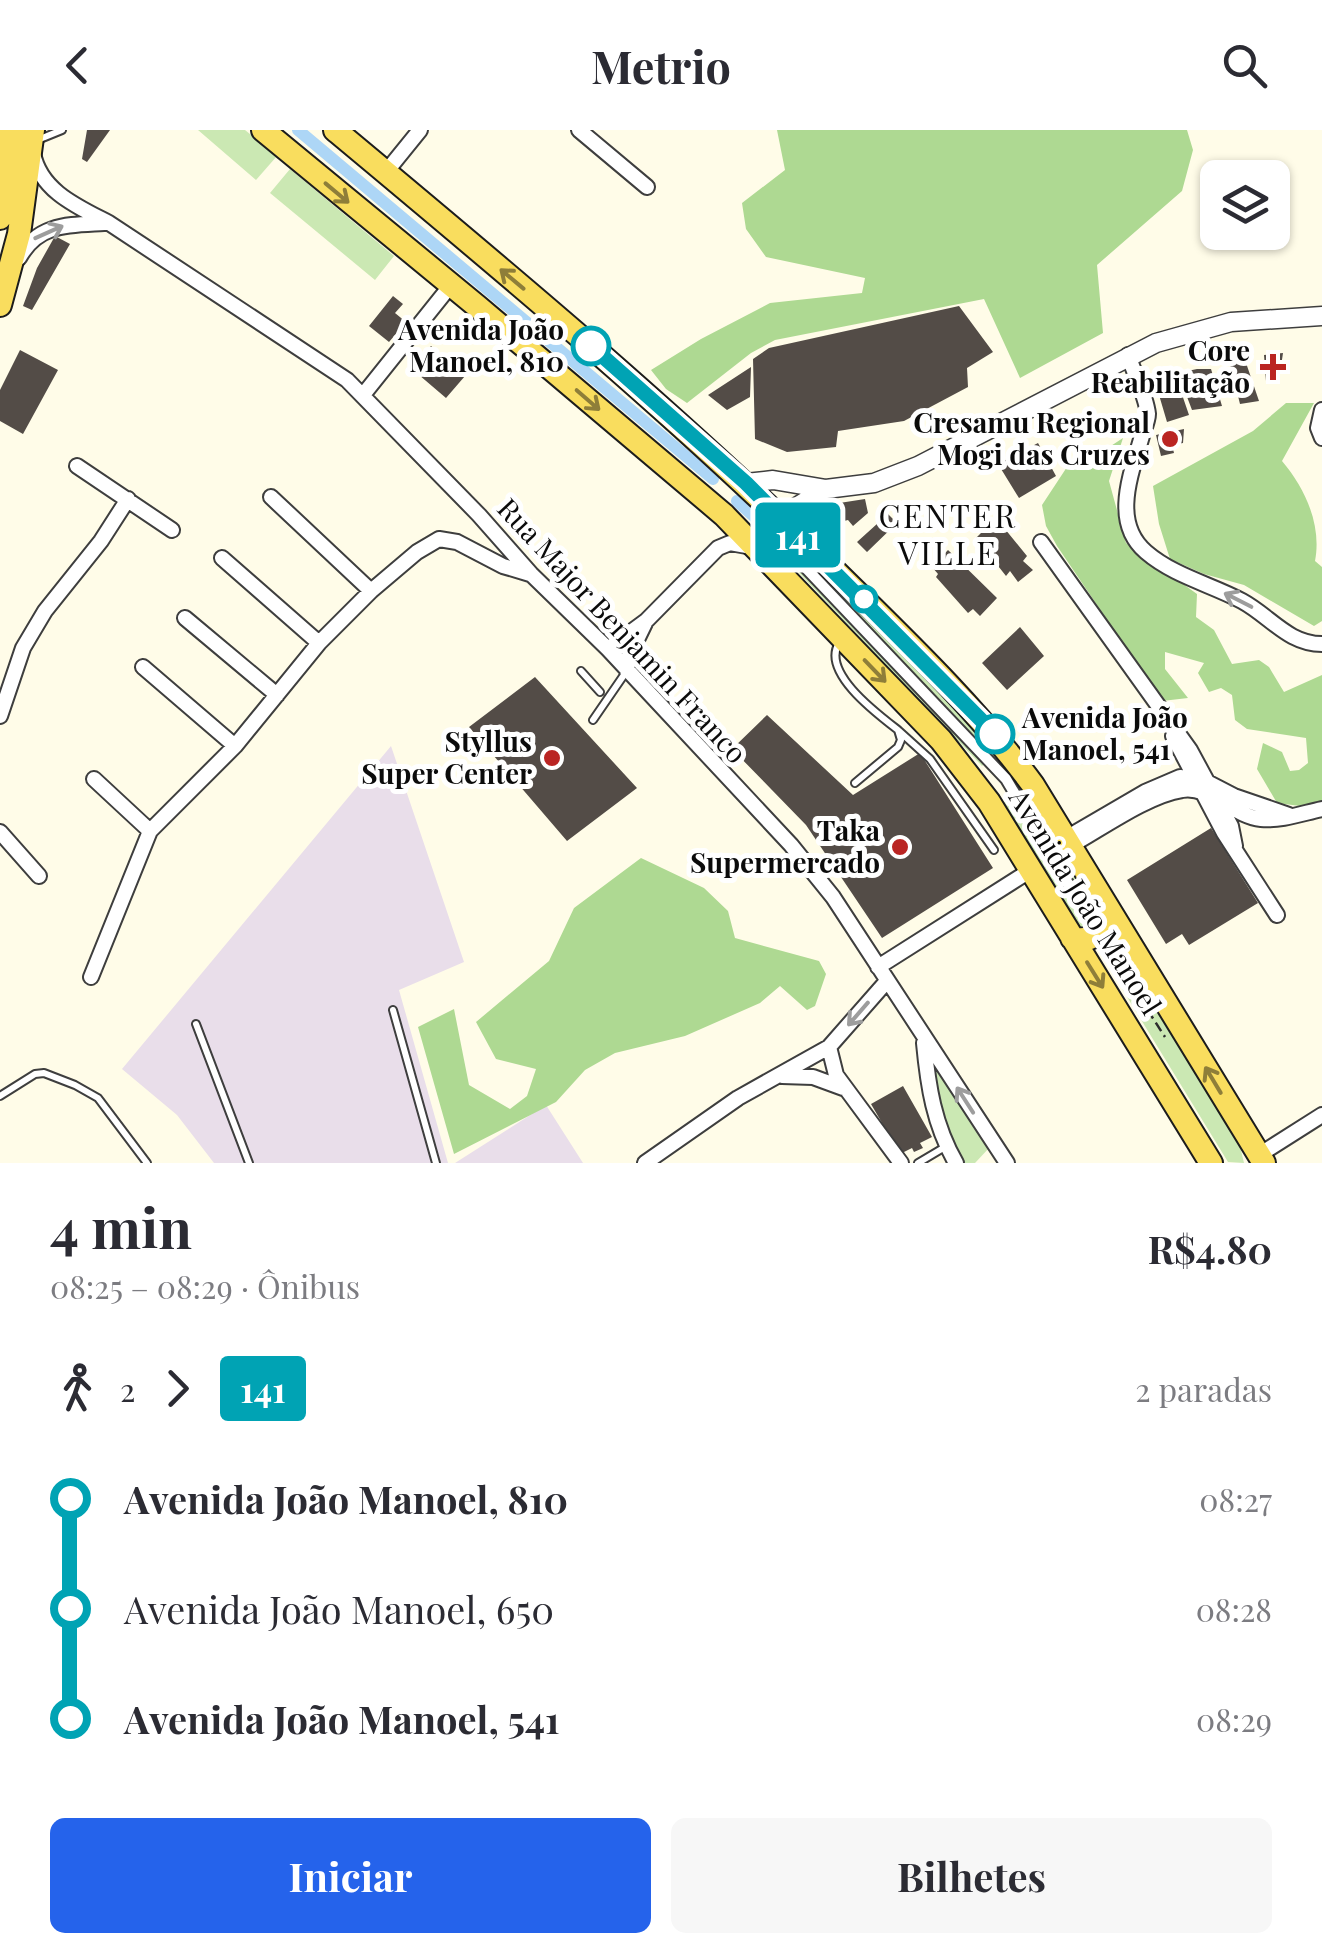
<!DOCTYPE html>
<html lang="pt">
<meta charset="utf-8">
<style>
:root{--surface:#fff;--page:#f7f7f7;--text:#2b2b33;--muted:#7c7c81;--accent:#2563eb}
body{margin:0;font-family:"Playfair Display",serif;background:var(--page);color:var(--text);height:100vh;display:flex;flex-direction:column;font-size:38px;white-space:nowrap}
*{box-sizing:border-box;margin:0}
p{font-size:32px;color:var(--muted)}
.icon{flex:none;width:55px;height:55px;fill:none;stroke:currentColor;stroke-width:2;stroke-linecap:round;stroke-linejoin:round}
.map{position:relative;height:1033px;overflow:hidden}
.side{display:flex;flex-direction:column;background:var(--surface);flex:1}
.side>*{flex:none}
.badge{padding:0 20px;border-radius:8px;font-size:35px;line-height:65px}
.controls{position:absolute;left:1200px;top:30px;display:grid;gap:20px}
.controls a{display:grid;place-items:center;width:90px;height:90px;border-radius:15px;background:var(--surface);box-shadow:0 2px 8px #0004;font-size:50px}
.map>.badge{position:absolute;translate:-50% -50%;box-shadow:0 0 0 5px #fff}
.legs{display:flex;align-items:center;gap:15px;height:110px;padding:0 50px;font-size:32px}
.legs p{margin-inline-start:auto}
.head{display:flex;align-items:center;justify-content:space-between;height:170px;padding:0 50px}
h1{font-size:55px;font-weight:700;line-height:75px}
.action{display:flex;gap:20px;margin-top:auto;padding:20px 50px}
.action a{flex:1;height:115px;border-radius:15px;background:var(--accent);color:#fff;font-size:40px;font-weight:700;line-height:115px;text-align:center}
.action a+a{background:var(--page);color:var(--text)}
ul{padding:0 50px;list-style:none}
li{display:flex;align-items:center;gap:35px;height:110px;font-size:38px}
li i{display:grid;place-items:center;width:15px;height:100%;margin:0 12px;background:currentColor}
li i::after{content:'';width:25px;height:25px;margin:-12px;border:8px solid;border-radius:50%;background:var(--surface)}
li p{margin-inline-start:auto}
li:first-child i{background:linear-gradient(#0000 50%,currentColor 0)}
li:last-child i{background:linear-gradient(currentColor 50%,#0000 0)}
header{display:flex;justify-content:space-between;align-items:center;height:130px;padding:0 50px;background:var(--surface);font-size:45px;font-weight:700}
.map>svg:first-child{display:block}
.industrial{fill:#e9deea}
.green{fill:#cbe8b3}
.forest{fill:#aed992}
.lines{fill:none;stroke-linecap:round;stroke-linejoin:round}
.canal{stroke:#add6f6;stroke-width:12}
.building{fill:#534c47}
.service-casing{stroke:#3e3e3e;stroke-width:10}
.pedestrian-casing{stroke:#3e3e3e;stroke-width:14}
.minor-casing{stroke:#3e3e3e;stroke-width:18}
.tertiary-casing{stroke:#3e3e3e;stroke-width:21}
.primary-casing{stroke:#1c1c1c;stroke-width:26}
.path{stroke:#2d2d2d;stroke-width:2.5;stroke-dasharray:10 5;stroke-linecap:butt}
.service{stroke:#fff;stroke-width:6}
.pedestrian{stroke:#fff;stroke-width:10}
.minor{stroke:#fff;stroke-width:14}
.tertiary{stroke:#fff;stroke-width:18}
.primary{stroke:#f9dd5e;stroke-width:22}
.oneway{stroke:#8e7e39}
.oneway2{stroke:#9d9d9d}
.line-1-casing{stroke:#fff;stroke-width:22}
.line-1{stroke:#00a3b4;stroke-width:15}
.stop-1-dot{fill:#fff;stroke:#00a3b4;stroke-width:5}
.poi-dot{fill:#ba2523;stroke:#fff;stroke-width:4}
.labels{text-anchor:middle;stroke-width:10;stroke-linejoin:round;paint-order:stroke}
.stop-label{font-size:28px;font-weight:bold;fill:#0b0b0b;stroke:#fff;text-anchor:end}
.poi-label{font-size:28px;font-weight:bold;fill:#0b0b0b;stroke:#fff;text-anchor:end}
.street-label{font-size:28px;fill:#0b0b0b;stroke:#fff}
.quarter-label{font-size:32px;letter-spacing:2.5px;fill:#0b0b0b;stroke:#fff}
</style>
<header><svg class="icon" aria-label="back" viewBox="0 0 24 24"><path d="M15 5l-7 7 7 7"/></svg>Metrio<svg class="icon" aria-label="search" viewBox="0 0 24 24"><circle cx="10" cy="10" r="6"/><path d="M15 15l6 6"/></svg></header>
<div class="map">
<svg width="1322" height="1033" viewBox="0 0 1322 1033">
<rect width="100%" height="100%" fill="#fffce8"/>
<path class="industrial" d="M391,616L464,832L399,860L448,1033H214L177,985L122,939Z
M546,975L583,1033H455Z"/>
<path class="green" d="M198,0H245L277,26L256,50Z
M290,39L394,126L375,150L270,63Z
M801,413L1000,620L982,636L785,428L790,417Z
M1025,660L1099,790L1080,803L1004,672Z
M1111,807L1239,1012L1244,1033L1228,1032L1096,816Z
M930,926L990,1017L975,1033H960L940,994Z"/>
<path class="forest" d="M777,0H1187L1193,20L1182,61L1097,135L1103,203L1020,248L984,169L775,210L751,223L687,273L666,259L651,240L701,209L770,173L862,163L865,148L766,127L746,99L742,73L785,40Z
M1286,273H1314L1282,331C1305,358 1322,395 1315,431L1322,437V491L1314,496L1244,455L1204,444L1170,429L1159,394L1153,356L1253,301Z
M1123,308L1109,351L1126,413L1197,464L1196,487L1214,500L1232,534L1259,530L1269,537L1284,562L1322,545V672L1300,676L1277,673L1257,639L1263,613L1282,622L1290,641L1299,640L1308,633L1306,608L1247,599L1235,590L1232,565L1221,558L1209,562L1198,543L1204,533L1165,522V539L1188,568L1162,571L1057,416L1046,396L1042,375L1067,337L1094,327Z
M641,728L704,758L728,781L735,808L819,831L826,844L815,876L807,880L780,856L760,873L685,906L615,923L585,940L556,972L454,1024L418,897L454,879L469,955L510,979L527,966L536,939L496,929L476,892L549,831L574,778Z"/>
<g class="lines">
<path class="canal" d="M298,0L713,349
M737,371L780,410"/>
</g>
<path class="building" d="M87,0H110L87,32L82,29Z
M55,106L70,114L32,180L23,176L37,138Z
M393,166L403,174L395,183L406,192L389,212L369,196Z
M959,176L993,222L967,238L968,257L904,291L838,301L836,317L787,322L755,309L753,229L769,218Z
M431,216L465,246L446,268L412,239Z
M20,220L58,240L23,304L0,291V260Z
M1283,223L1279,250L1266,251L1264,225Z
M1244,227L1259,271L1240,274L1229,230Z
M751,237L750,267L727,280L708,265Z
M1197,239H1211L1222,276L1192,280L1178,243Z
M1175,244L1189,285L1167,292L1154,248Z
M1184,299L1183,313L1172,315L1174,323L1161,326L1156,305Z
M1038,313L1056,346L1019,368L998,334Z
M865,369L868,383L853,396L848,390L836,393L844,405L835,415L823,403L835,389L833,374Z
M888,384L897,393L867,422L857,412Z
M996,388L1027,426L1023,431L1033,440L1018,452L1010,441L1006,446L976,408Z
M948,420L997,468L980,486L973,479L968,483L936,447L938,444L932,437Z
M1020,497L1044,526L1007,560L982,533Z
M535,547L637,658L567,711L469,597Z
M767,585L853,665L920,623L993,738L882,808L806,695L732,619Z
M1211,698L1258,773L1189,815L1182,804L1166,814L1127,750Z
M903,956L932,1007L920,1013L923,1018L914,1022L912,1018L900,1024L871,974Z"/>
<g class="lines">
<defs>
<path id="service" d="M35,11L62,0
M839,513C821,542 876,583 898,600L901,610L898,617L855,653
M581,541L600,562
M593,590L626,542
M899,601L930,629L994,720
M393,880L436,1033
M196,894L249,1033
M0,966L35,944L44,943L75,955L98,968L147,1033
M918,1033L945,1017"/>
<path id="pedestrian" d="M784,415L1006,649L1097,802"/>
<path id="minor" d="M579,0L647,57
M33,23C40,61 78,77 109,93L347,250L479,385L531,444L608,519L791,715L833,767L1007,1033
M386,42L420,0
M19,128C38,93 69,95 104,93
M1128,225C1134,243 1146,265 1148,284C1148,290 1144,300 1142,306C1131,344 1111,392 1146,422C1174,446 1210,454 1242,471C1270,486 1288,514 1322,514
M363,265L451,155
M1322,280L1318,298L1322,308
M77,336L172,400
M271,367L371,461
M1041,412L1190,620L1231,696L1235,716
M222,428L319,513
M185,488L277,565
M646,491L718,418L730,413L752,417
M608,519L646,491L629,526L627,541
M143,537L235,616
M0,586L23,518L45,481L101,411L128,369
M1173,606L1224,703L1277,785
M94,649L150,701
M0,702L39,746
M1073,704L1145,662L1180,647L1205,651L1234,666L1289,685
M1070,716C1101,699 1148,665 1182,660C1209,655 1233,686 1261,689C1281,691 1303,683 1322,679
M878,837L1031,740
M91,847L150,701L235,616L319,513L371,461L417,422L439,409L457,412L503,436L530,444
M924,913C928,956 934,995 956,1033
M829,917L836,945L901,1033
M782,946L813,947L843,958
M1259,1025L1322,985
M645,1033L738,968L829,917L887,851"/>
<path id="tertiary" d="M746,353L773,350L826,359L874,353L918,336L1156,213L1231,192L1322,186
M793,399L798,376L826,359"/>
<path id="primary" d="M263,0L478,177L724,385L941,610L989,672L1211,1033
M335,0C509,145 682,289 842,448C909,514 977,579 1033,655L1264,1033
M0,88L11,0
M0,175L19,104L33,0
M1072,808C1098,815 1103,794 1105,774"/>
</defs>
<use href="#service" class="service-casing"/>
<use href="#pedestrian" class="pedestrian-casing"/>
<use href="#minor" class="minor-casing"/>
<use href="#tertiary" class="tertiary-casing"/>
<use href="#primary" class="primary-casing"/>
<path class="path" d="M1107,817L1165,907"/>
<use href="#service" class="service"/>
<use href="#pedestrian" class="pedestrian"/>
<use href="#minor" class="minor"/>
<use href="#tertiary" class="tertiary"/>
<use href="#primary" class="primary"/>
</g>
<defs><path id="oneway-shaft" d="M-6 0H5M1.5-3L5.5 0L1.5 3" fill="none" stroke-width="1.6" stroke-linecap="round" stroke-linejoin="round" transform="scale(2.5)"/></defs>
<g class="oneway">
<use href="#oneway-shaft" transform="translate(337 63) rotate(40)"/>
<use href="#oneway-shaft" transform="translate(512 149) rotate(-140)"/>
<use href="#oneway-shaft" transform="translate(588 270) rotate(41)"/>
<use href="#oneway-shaft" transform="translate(875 541) rotate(46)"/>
<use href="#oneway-shaft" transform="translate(1095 845) rotate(58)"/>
<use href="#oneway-shaft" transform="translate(1213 950) rotate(-121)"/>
</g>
<g class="oneway2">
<use href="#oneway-shaft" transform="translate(49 102) rotate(-24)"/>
<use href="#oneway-shaft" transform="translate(1238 470) rotate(-153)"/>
<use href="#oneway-shaft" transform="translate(858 884) rotate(131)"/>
<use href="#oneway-shaft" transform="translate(965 970) rotate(-123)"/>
</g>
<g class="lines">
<defs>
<path id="line-1" d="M591,216L746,353L995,604"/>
</defs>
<use href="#line-1" class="line-1-casing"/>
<use href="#line-1" class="line-1"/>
</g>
<g class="stop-1-dot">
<circle cx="591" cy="216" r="18"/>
<circle cx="864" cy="469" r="12"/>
<circle cx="995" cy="604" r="18"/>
</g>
<g class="poi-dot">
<path d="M1268 222h10v10h10v10h-10v10h-10v-10h-10v-10h10z"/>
<circle cx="1170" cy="309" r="10"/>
<circle cx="552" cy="628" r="10"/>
<circle cx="900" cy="717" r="10"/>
</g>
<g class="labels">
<g class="stop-label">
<text x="564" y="210">Avenida João<tspan x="564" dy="32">Manoel, 810</tspan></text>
<text x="1022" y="598" text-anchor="start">Avenida João<tspan x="1022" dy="32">Manoel, 541</tspan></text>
</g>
<g class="poi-label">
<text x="1250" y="231">Core<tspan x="1250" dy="32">Reabilitação</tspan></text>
<text x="1150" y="303">Cresamu Regional<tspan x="1150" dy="32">Mogi das Cruzes</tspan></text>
<text x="532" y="622">Styllus<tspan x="532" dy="32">Super Center</tspan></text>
<text x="880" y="711">Taka<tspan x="880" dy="32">Supermercado</tspan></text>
</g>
<g class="street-label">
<text transform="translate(622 501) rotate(47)" y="10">Rua Major Benjamin Franco</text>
<text transform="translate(1085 772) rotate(58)" y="10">Avenida João Manoel</text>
</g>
<g class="quarter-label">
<text x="948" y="398">CENTER<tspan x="948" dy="37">VILLE</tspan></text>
</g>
</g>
</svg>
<div class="controls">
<a><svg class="icon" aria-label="layers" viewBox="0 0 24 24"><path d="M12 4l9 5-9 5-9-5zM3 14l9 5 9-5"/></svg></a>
</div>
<b class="badge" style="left:798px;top:405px;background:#00a3b4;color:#fff">141</b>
</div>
<section class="side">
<div class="head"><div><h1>4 min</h1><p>08:25 – 08:29 · Ônibus</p></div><b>R$4.80</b></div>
<div class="legs"><svg class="icon" aria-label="walk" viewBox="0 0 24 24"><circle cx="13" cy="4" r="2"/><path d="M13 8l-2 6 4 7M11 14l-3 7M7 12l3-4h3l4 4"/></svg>2<svg class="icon" aria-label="forward" viewBox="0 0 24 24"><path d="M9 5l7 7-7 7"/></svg><b class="badge" style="background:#00a3b4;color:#fff">141</b><p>2 paradas</p></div>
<ul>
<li><i style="color:#00a3b4"></i><b>Avenida João Manoel, 810</b><p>08:27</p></li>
<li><i style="color:#00a3b4"></i><span>Avenida João Manoel, 650</span><p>08:28</p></li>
<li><i style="color:#00a3b4"></i><b>Avenida João Manoel, 541</b><p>08:29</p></li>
</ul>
<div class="action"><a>Iniciar</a><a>Bilhetes</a></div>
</section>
